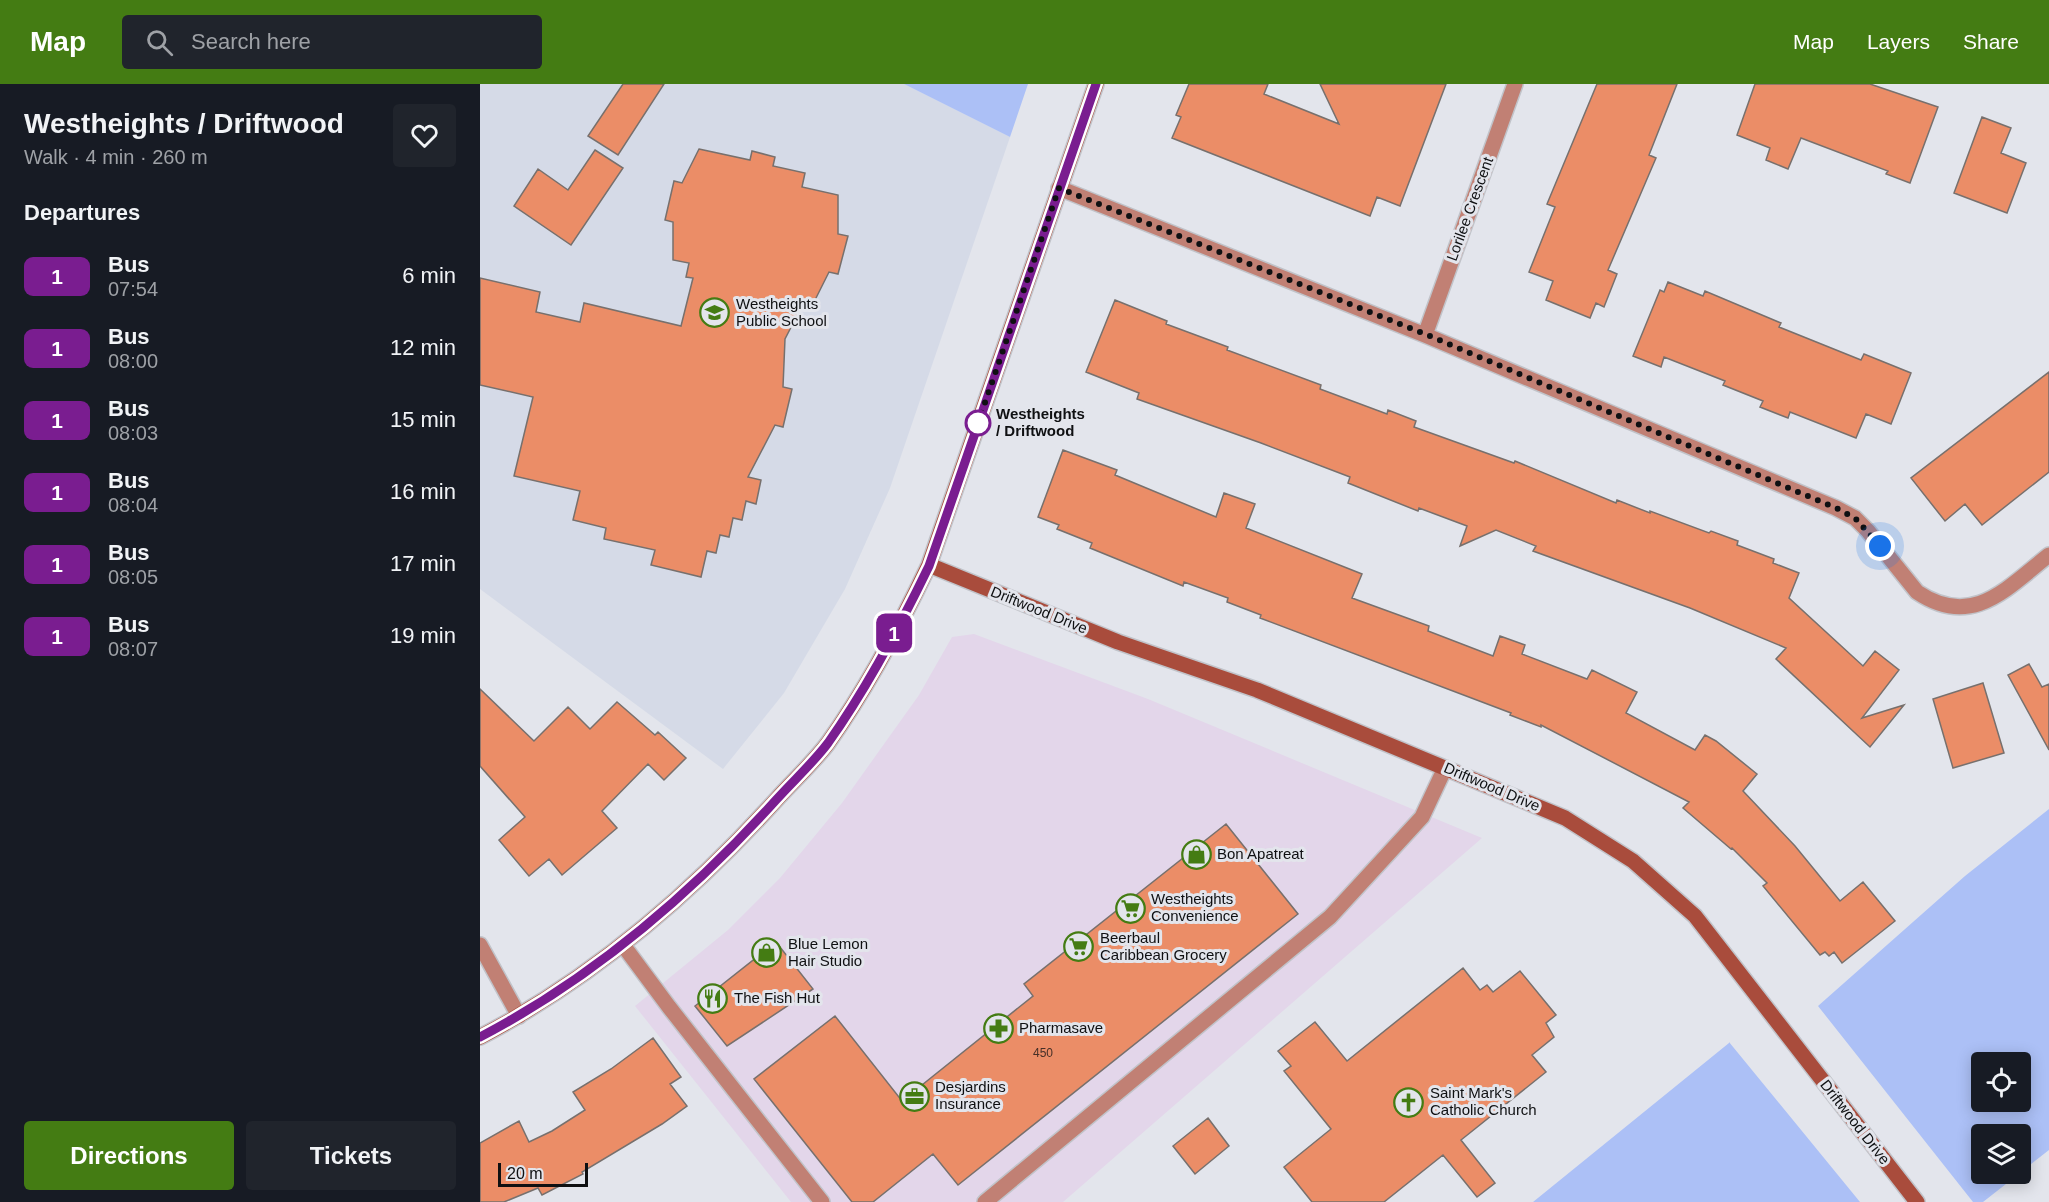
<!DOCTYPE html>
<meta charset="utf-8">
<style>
:root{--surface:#171b24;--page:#20242c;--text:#f1f3f6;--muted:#9ea1a6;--accent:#447c13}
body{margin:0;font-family:Helvetica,sans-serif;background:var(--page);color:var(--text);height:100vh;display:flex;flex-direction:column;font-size:22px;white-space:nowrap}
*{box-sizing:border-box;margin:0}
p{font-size:20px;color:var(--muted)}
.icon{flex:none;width:33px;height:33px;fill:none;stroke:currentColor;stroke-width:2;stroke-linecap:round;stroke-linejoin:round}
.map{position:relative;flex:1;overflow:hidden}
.side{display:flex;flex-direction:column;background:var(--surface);width:480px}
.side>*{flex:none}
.badge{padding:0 12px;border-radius:9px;font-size:21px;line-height:39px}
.buttons{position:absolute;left:1491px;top:968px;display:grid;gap:12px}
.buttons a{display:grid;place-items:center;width:60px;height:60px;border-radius:6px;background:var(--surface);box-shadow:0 3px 15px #0003;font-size:30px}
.scale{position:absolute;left:18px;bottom:15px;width:90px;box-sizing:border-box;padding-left:6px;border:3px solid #0f1012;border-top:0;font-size:16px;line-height:21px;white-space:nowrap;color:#0f1012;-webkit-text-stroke:4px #e3e5ec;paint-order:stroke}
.you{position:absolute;width:30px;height:30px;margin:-15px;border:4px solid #fff;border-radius:50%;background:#1a73e8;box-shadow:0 0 0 9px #1a73e833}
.map>.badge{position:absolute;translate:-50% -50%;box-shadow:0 0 0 3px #fff}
h2{padding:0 24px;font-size:22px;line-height:54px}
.round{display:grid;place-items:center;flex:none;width:63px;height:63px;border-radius:6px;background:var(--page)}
.summary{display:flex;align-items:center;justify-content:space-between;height:102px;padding:0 24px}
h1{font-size:28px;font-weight:600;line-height:45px}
.button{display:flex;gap:12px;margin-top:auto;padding:12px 24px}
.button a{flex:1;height:69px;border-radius:6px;background:var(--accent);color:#fff;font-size:24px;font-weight:600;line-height:69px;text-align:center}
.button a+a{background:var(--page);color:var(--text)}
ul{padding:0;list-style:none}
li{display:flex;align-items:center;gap:18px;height:72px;padding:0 24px}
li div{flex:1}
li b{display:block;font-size:22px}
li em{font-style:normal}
li .badge{min-width:66px;font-weight:700;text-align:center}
header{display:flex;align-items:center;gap:36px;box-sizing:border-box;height:84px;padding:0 30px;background:var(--accent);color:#fff}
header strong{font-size:28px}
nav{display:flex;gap:33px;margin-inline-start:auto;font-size:21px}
.search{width:420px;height:54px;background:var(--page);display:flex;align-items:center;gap:15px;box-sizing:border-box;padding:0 21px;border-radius:6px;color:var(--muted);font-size:22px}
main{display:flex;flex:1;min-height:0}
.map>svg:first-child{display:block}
.commercial{fill:#e3d6ea}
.built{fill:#d5dae7}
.green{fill:#acc0f6;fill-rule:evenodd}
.building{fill:#eb8d67;stroke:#77706d;stroke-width:1.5}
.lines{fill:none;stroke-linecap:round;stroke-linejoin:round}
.lane-casing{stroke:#c1c3c9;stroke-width:18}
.street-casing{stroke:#c1c3c9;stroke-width:18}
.secondary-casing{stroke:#c1c3c9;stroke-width:18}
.lane{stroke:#c18074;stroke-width:15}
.street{stroke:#c18074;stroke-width:15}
.secondary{stroke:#a94c3c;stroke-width:15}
.line-casing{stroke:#fff;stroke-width:14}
.line{stroke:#7a1d90;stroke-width:9}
.walk{stroke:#0f1012;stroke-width:6;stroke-dasharray:0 10.8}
.stop-dot{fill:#fff;stroke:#7a1d90;stroke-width:3}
.labels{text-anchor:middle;stroke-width:6;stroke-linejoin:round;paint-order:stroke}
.number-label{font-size:12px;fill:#462f27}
.street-label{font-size:15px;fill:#0f1012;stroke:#e3e5ec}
.poi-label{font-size:15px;fill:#0f1012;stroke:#e3e5ec;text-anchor:start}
.stop-label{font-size:15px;font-weight:bold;fill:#0f1012;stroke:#e3e5ec;text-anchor:start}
</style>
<header>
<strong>Map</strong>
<div class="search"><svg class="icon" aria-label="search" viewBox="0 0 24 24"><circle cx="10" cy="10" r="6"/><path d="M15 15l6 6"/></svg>Search here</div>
<nav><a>Map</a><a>Layers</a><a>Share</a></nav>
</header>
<main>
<section class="side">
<div class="summary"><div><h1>Westheights / Driftwood</h1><p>Walk · 4 min · 260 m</p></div><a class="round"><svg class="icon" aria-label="heart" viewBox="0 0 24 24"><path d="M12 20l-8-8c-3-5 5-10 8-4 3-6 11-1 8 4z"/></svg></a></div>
<h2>Departures</h2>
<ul>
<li><span class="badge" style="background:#7a1d90;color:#fff">1</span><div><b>Bus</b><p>07:54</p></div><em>6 min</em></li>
<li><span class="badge" style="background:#7a1d90;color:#fff">1</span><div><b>Bus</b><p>08:00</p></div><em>12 min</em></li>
<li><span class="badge" style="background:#7a1d90;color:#fff">1</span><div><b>Bus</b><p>08:03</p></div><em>15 min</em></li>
<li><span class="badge" style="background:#7a1d90;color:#fff">1</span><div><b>Bus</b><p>08:04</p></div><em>16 min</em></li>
<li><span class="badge" style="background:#7a1d90;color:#fff">1</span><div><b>Bus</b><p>08:05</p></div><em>17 min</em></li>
<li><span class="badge" style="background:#7a1d90;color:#fff">1</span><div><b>Bus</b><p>08:07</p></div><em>19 min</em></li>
</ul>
<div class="button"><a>Directions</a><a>Tickets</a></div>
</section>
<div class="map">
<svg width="1569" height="1118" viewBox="0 0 1569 1118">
<rect width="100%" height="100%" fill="#e3e5ec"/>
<path class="commercial" d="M494,550L668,615L1002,754L583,1118H311L155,922L248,846L300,794L362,719L439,611L472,553Z"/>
<path class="built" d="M0,0H424L530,53L410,404L365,505L304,609L243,685L0,505Z"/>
<path class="green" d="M424,0H548L530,53Z
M1569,725V1066L1541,1088L1540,1050H1502V1089H1540L1503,1118H1493L1338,922L1485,792ZM1502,978H1540V1017H1502Z
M1249,958L1380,1118H1053L1249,959Z"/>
<path class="building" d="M143,0H184L138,71L108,52Z
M709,0H788L784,10L859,40L840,0H966L920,122L897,113L890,132L692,54L701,33L696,31Z
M1117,0H1197L1169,71L1176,74L1128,186L1137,190L1124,223L1116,219L1110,234L1066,216L1073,197L1049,188L1075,123L1067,120Z
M1275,0H1390L1458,23L1430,99L1406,90L1408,87L1321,54L1308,85L1286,76L1290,64L1257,51Z
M1502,33L1531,44L1521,69L1546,79L1527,129L1474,109Z
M219,65L270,76L272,67L295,73L293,82L325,89L322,103L358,111V150L368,152L358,190L349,188L332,222L323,220L305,255L303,303L312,305L303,343L295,341L268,393L281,396L276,420L266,417L262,436L253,434L249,453L240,451L236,469L227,467L221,493L171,481L175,466L124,455L126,444L93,436L100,407L34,392L53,313L0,301V194L60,208L56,228L100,238L104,219L201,242L213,194L206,193L209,179L193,176V138L185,136L194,97L202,99Z
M115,66L143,84L91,161L34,122L58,85L88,106Z
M1188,198L1223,212L1225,207L1301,239L1299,243L1381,276L1384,270L1431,289L1411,340L1386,330L1376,354L1310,328L1308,334L1280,323L1283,317L1243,301L1245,297L1184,273L1181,283L1153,272L1180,206L1184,208Z
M635,216L687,237L686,240L748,263L747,266L841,301L840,305L907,330L908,326L936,337L934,343L1034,379L1035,377L1136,419L1137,416L1170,429V427L1229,449L1231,447L1258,457L1257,461L1294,475L1293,479L1319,489L1309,514L1383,582L1395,567L1419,586L1382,634L1424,621L1390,663L1296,575L1306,564L1210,524L1053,467L1056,462L1016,446L980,462L987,442L939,424L938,427L868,399L870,393L781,359L657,315L659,309L606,288Z
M1569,288V388L1502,441L1485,420L1465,437L1431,394Z
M583,366L637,386L635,391L736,433L744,409L775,420L766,444L882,490L872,514L949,542L948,547L1013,572L1020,552L1045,561L1042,570L1107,595L1112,586L1157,608L1146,629L1215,666L1225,651L1236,657L1277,690L1263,707L1315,762L1360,817L1383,798L1415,837L1362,879L1354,868L1349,872L1345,868L1340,871L1283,802L1287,799L1252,764L1251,765L1203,724L1209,718L1061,641V643L1030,631L1031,629L780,534L781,531L747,518L748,514L704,498L703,502L610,464L612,459L577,445L579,441L558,433Z
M1549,580L1562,603L1569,600V666L1528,591Z
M1503,599L1524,669L1473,684L1453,615Z
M0,605L54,657L88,623L110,645L137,618L175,651L178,648L206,674L184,696L168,680L122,727L137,744L82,791L69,775L49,792L19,756L45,733L0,682Z
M746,740L818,830L478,1101L453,1070L393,1118H372L274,995L355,932L422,1017L553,912L544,900Z
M296,858L333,905L247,962L215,922Z
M983,884L1000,906L1007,901L1013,908L1040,887L1076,931L1066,939L1074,953L1052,971L1066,988L981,1056L1015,1099L997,1113L963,1071L904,1118H832L804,1083L851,1045L804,987L811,982L798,967L835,938L867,977Z
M173,954L201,993L190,1000L207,1022L182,1040L102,1088L103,1090L62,1111L58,1104L24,1118H0V1059L39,1037L49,1058L72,1047L105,1026L93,1008L131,985Z
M728,1034L749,1062L715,1090L693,1062Z"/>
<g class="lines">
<defs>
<path id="lane" d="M143,861L189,923L342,1118
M505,1118L850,833L942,733L965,684"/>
<path id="street" d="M579,104L945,251L1356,424L1375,434L1388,447L1437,508C1492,545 1526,505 1569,471
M945,251L1035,0
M0,861L39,932"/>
<path id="secondary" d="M449,481L638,558L777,606L1085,734L1153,777L1215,832L1437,1118
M0,953C113,894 211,810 296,716C313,697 333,679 348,659C387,604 420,542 449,481L616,0"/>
</defs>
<use href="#lane" class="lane-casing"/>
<use href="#street" class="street-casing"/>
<use href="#secondary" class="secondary-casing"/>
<use href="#lane" class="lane"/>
<use href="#street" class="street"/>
<use href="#secondary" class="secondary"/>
</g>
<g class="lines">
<defs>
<path id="line" d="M0,953C113,894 211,810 296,716C313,697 333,679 348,659C387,604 420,542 449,482L616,0"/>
</defs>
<use href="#line" class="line-casing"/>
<use href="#line" class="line"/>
<path class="walk" d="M498,339L579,104L945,250L1356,424L1375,434L1400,462"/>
</g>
<defs>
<symbol id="school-ring" viewBox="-11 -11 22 22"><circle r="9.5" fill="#e3e5ec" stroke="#447c13" stroke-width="1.5"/><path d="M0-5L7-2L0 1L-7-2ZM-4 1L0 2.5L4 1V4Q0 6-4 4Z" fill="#447c13"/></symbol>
<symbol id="shop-ring" viewBox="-11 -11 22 22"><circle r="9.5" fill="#e3e5ec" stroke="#447c13" stroke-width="1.5"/><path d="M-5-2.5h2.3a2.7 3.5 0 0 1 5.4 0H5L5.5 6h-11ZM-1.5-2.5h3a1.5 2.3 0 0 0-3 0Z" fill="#447c13"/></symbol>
<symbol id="supermarket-ring" viewBox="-11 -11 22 22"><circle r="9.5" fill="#e3e5ec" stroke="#447c13" stroke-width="1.5"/><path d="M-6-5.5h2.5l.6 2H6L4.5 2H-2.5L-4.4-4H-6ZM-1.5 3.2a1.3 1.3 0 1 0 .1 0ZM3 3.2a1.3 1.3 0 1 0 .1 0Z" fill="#447c13"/></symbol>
<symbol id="restaurant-ring" viewBox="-11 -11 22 22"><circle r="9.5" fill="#e3e5ec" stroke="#447c13" stroke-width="1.5"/><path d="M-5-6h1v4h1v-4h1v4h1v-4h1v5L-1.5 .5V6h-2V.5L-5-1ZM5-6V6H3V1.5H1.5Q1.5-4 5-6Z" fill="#447c13"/></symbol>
<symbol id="pharmacy-ring" viewBox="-11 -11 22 22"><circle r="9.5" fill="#e3e5ec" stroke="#447c13" stroke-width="1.5"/><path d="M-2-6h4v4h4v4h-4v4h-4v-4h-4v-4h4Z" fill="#447c13"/></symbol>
<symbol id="office-ring" viewBox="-11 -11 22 22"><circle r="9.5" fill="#e3e5ec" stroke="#447c13" stroke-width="1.5"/><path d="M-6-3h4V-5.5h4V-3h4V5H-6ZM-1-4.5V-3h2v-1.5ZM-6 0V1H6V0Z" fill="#447c13"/></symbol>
<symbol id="church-ring" viewBox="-11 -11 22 22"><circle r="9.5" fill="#e3e5ec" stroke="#447c13" stroke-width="1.5"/><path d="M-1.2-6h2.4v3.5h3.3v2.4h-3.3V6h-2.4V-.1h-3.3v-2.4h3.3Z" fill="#447c13"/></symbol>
</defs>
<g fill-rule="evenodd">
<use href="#school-ring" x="218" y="212" width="33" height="33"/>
<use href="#shop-ring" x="700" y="754" width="33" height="33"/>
<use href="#supermarket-ring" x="634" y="808" width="33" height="33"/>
<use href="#supermarket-ring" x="582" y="846" width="33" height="33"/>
<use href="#shop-ring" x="270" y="852" width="33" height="33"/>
<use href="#restaurant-ring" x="216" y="898" width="33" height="33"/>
<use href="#pharmacy-ring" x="502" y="928" width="33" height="33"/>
<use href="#office-ring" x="418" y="996" width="33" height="33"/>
<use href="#church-ring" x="912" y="1002" width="33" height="33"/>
</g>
<circle class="stop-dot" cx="498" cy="339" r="12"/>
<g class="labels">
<g class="number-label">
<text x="563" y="973">450</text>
</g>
<g class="street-label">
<text transform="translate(990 125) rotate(-70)" y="5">Lorilee Crescent</text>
<text transform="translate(559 526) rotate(22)" y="5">Driftwood Drive</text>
<text transform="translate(1012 703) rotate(23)" y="5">Driftwood Drive</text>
<text transform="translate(1375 1038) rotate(52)" y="5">Driftwood Drive</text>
</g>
<g class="poi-label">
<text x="256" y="225">Westheights<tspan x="256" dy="17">Public School</tspan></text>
<text x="737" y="775">Bon Apatreat</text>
<text x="671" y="820">Westheights<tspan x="671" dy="17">Convenience</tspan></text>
<text x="620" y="859">Beerbaul<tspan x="620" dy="17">Caribbean Grocery</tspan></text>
<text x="308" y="865">Blue Lemon<tspan x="308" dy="17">Hair Studio</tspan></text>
<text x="254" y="919">The Fish Hut</text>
<text x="539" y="949">Pharmasave</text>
<text x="455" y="1008">Desjardins<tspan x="455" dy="17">Insurance</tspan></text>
<text x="950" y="1014">Saint Mark's<tspan x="950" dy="17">Catholic Church</tspan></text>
</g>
<g class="stop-label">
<text x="516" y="335">Westheights<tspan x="516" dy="17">/ Driftwood</tspan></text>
</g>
</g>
</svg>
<div class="buttons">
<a><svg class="icon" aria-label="locate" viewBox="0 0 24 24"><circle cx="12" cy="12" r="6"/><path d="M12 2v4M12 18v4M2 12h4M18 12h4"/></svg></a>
<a><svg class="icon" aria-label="layers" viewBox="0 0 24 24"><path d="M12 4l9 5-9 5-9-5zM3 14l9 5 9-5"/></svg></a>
</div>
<div class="scale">20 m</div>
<div class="you" style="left:1400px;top:462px"></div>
<b class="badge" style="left:414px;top:549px;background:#7a1d90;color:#fff">1</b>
</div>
</main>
